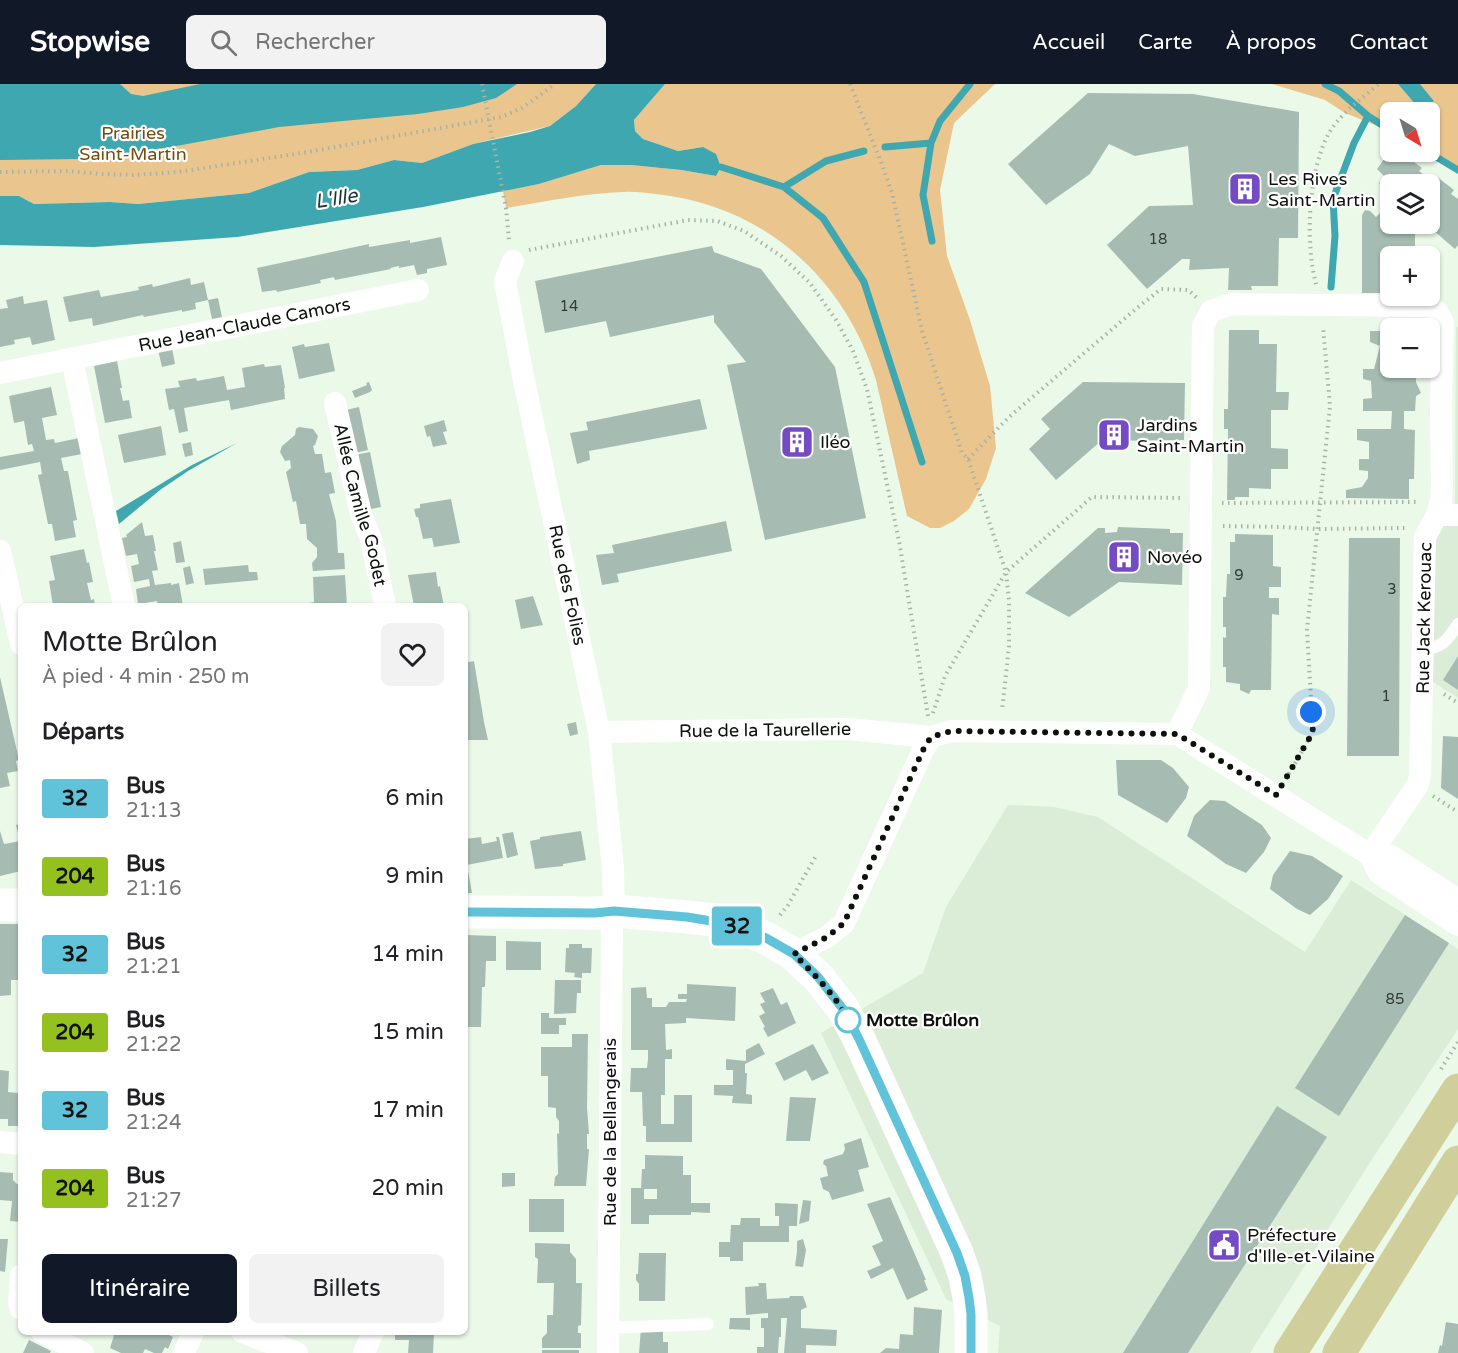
<!DOCTYPE html>
<html lang="fr">
<meta charset="utf-8">
<style>
:root{--surface:#fff;--page:#f2f2f2;--text:#202124;--muted:#757577;--accent:#111827}
body{margin:0;font-family:"Varela Round",sans-serif;background:var(--page);color:var(--text);height:100vh;display:flex;flex-direction:column;font-size:22px;white-space:nowrap}
*{box-sizing:border-box;margin:0}
p{font-size:20px;color:var(--muted)}
.icon{flex:none;width:33px;height:33px;fill:none;stroke:currentColor;stroke-width:2;stroke-linecap:round;stroke-linejoin:round}
.map{position:relative;flex:1;overflow:hidden}
.panel{position:absolute;left:18px;top:519px;width:450px;height:732px;display:flex;flex-direction:column;background:var(--surface);border-radius:9px;box-shadow:0 2px 4px #0004}
.panel>*{flex:none}
.badge{padding:0 12px;border-radius:4px;font-size:21px;line-height:39px}
.needle{width:39px;rotate:142deg}
.fabs{position:absolute;left:1380px;top:18px;display:grid;gap:12px}
.fabs a{display:grid;place-items:center;width:60px;height:60px;border-radius:9px;background:var(--surface);box-shadow:0 2px 4px #0004;font-size:30px}
.you{position:absolute;width:30px;height:30px;margin:-15px;border:4px solid #fff;border-radius:50%;background:#1a73e8;box-shadow:0 0 0 9px #1a73e833}
.map>.badge{position:absolute;translate:-50% -50%;box-shadow:0 0 0 3px #fff}
h2{padding:0 24px;font-size:22px;line-height:54px}
.round{display:grid;place-items:center;flex:none;width:63px;height:63px;border-radius:9px;background:var(--page)}
.summary{display:flex;align-items:center;justify-content:space-between;height:102px;padding:0 24px}
h1{font-size:28px;font-weight:600;line-height:45px}
.action{display:flex;gap:12px;margin-top:auto;padding:12px 24px}
.action a{flex:1;height:69px;border-radius:9px;background:var(--accent);color:#fff;font-size:24px;font-weight:600;line-height:69px;text-align:center}
.action a+a{background:var(--page);color:var(--text)}
ul{padding:0;list-style:none}
li{display:flex;align-items:center;gap:18px;height:78px;padding:0 24px}
li div{flex:1}
li b{display:block;font-size:22px}
li em{font-style:normal}
li .badge{min-width:66px;font-weight:700;text-align:center}
header{display:flex;align-items:center;gap:36px;box-sizing:border-box;height:84px;padding:0 30px;background:var(--accent);color:#fff}
header strong{font-size:28px}
nav{display:flex;gap:33px;margin-inline-start:auto;font-size:21px}
.search{width:420px;height:54px;background:var(--page);display:flex;align-items:center;gap:15px;box-sizing:border-box;padding:0 21px;border-radius:9px;color:var(--muted);font-size:22px}
.map>svg:first-child{display:block}
.built{fill:#dbedd6}
.green{fill:#eac58e}
.water{fill:#3fa7af}
.lines{fill:none;stroke-linecap:round;stroke-linejoin:round}
.stream{stroke:#3fa7af;stroke-width:7}
.building{fill:#a6bcb3;fill-rule:evenodd}
.path{stroke:#a8b3a5;stroke-width:4;stroke-dasharray:1.5 4.5;stroke-linecap:butt}
.lane{stroke:#fff;stroke-width:12}
.street{stroke:#fff;stroke-width:22}
.secondary{stroke:#fff;stroke-width:33}
.primary{stroke:#d0ce9a;stroke-width:33}
.line-casing{stroke:#fff;stroke-width:14}
.line{stroke:#61c3d9;stroke-width:9}
.walk{stroke:#0c110b;stroke-width:6;stroke-dasharray:0 10.8}
.stop-dot{fill:#fff;stroke:#61c3d9;stroke-width:3}
.labels{text-anchor:middle;stroke-width:4.5;stroke-linejoin:round;paint-order:stroke}
.number-label{font-size:15px;fill:#323c35}
.park-label{font-size:18px;fill:#714e0d;stroke:#fff}
.poi-label{font-size:18px;fill:#0c110b;stroke:#fff;text-anchor:start}
.street-label{font-size:18px;fill:#0c110b;stroke:#fff}
.stop-label{font-size:18px;font-weight:bold;fill:#0c110b;stroke:#fff;text-anchor:start}
.water-label{font-size:20px;font-style:italic;fill:#1d3536;stroke:#fff}
</style>
<header>
<strong>Stopwise</strong>
<div class="search"><svg class="icon" aria-label="search" viewBox="0 0 24 24"><circle cx="10" cy="10" r="6"/><path d="M15 15l6 6"/></svg>Rechercher</div>
<nav><a>Accueil</a><a>Carte</a><a>À propos</a><a>Contact</a></nav>
</header>
<div class="map">
<svg width="1458" height="1269" viewBox="0 0 1458 1269">
<rect width="100%" height="100%" fill="#ebf9e8"/>
<path class="built" d="M1456,243H1458V614L1433,598L1435,454L1455,419Z
M1008,721L1054,723L1098,733L1305,868L1351,796L1458,865V945L1367,1083L1250,1269H998L1000,1242L946,1215L821,949L923,889L946,823Z"/>
<path class="green" d="M0,0H596L576,22L550,42L473,60L422,79L394,76L357,86L309,88L249,109L138,120L110,118L34,120L19,112H0Z
M665,0H995L954,39L940,106L947,172L970,236L990,302L996,364L986,395L969,425L954,437L940,444H930L907,432L876,296C845,194 763,121 656,110C645,109 634,107 624,108C585,109 545,118 506,124L503,107L539,100L601,81H631L681,86L716,92L721,83L716,71L703,63L678,67L643,55L635,47L634,36Z
M1272,0H1398L1422,28L1434,17L1420,0H1458V88L1426,68H1430V28H1390V47L1345,29L1325,16Z"/>
<path class="water" d="M0,0H120L131,10L143,12L200,0H517L496,14L463,23L418,30L279,43L171,63L79,75L0,76Z
M596,0H665L634,36L635,47L643,55L678,67L703,63L716,70L721,83L716,92L681,86L631,81H601L539,100L423,123L237,153L94,163L0,161V112H19L34,120L110,118L138,120L249,109L309,88L357,86L394,76L422,79L473,60L530,48L550,42L576,22Z
M1398,0H1420L1434,17L1422,28Z
M237,359L188,387L160,406L119,440L116,427L192,381Z"/>
<g class="lines">
<path class="stream" d="M1325,0L1339,7L1368,32
M931,59L923,111L932,157
M885,63L931,59L940,37L970,0
M1428,68L1458,86
M721,83L784,103L823,134L864,198L922,378
M784,103L826,77L864,67
M1331,203L1335,152L1333,115L1354,59L1368,32L1390,46"/>
</g>
<path class="building" d="M1088,9L1193,10L1299,28L1298,154H1279L1278,202H1251L1252,206H1228L1229,184L1189,186L1190,175H1182L1147,205L1107,161L1149,122L1193,121L1188,62L1135,72L1109,60L1090,90L1046,121L1008,80Z
M1403,70L1422,84L1419,87L1432,97L1436,92L1454,106L1451,110L1458,115V161L1455,165L1426,140H1430V100H1390V109L1379,99L1385,93L1377,85L1387,71L1397,77Z
M1365,126L1370,127L1376,133L1380,129L1396,142L1415,146V172H1390V209H1362V131Z
M441,153L447,181L427,185V189L417,191L414,181L399,184V182L390,184L391,185L335,196L334,193L320,196L321,199L277,208L276,206L262,208L257,184L369,160V163L410,156V159Z
M712,162L714,168L761,185L835,283L866,434L765,456L727,281L746,278L714,238V231L610,253L606,237L545,249L535,197Z
M190,194L191,201L204,198L208,216L195,219L196,225L182,228V226L144,233L143,231L93,242L92,234L69,238L63,213L99,206L101,213L139,206L138,203L152,200L153,203Z
M23,212L24,220L47,216L55,256L32,261L30,253L14,256L15,260L0,263V225L8,224L6,216Z
M218,214L222,233L212,235L208,216Z
M1229,246H1259V260H1277L1276,308H1289L1288,326H1271V364L1288,365V385H1271V405L1249,404V413H1235V416H1227L1228,345H1224V325H1228Z
M1370,247H1390V284H1416V298L1421,309L1416,312L1415,327H1404V345L1415,346L1414,395H1409V415L1346,414V406L1362,403L1368,394V387L1359,386V375H1369V358L1357,356V345H1391L1392,327H1363V315L1372,314L1371,297L1363,295V285H1374L1380,262L1370,258Z
M329,259L335,287L299,295L292,263L304,260L305,263Z
M172,264L175,280L162,283L158,266Z
M117,277L122,304H120L123,317L129,316L132,334L105,339L94,282Z
M264,280L265,283L281,281L285,304H284L285,315L231,326L229,316L184,324L188,347L179,349L174,325L169,326L165,305L180,303L178,297L196,294L197,297L224,292L227,306L245,303L242,284Z
M369,298L372,306L370,308L355,314L352,307L367,301L366,299Z
M1083,298L1185,299L1184,356L1101,357L1056,396L1029,365L1050,345L1041,335Z
M51,303L57,331L42,334L46,356L54,355L55,359L79,354L82,370L61,374L64,387H68L77,436L73,437L76,453L55,457L52,440H48L38,391L42,390L40,378L0,386V373L34,367L32,360L28,361L24,337L14,339L9,312Z
M700,315L707,345L589,367L590,376L577,380L570,349L588,346L586,338Z
M359,323L368,366L355,369L346,326Z
M444,336L447,347L443,348L447,360L433,363L430,352L427,353L424,342Z
M161,342L166,371L124,379L118,351Z
M299,343L313,345L318,352L315,361L313,362L315,370H322L325,389L331,388L335,409L329,410L336,437L338,469H344L345,485L313,487L312,479L317,473V464L307,455L306,440H300L296,417L293,418L286,388L291,384L290,376L285,377L280,368L282,362L295,351L296,345Z
M191,358L193,371L185,373L182,360Z
M370,368L381,423L366,426L355,371Z
M451,415L460,459L434,463L432,454L423,455L418,433H416L414,425L420,424V420Z
M726,437L732,467L617,490L619,498L602,501L596,471L614,469L612,461Z
M142,438L145,452L153,451L156,467H154L158,486L152,487L155,501L171,499V501L179,499L183,522H158L157,517L138,520L136,505L150,502L149,495L134,498L131,482L139,480L137,470L126,472L122,454L127,453L126,451Z
M1118,443L1170,445V449H1183L1182,501L1119,498L1069,533L1025,509L1098,444H1105V449L1117,448Z
M1235,450L1273,451V482L1281,483V503H1269V514H1279V531L1272,530L1271,606H1251L1249,610L1240,606V600L1226,598V583H1223V553L1226,554V543H1223V513H1226L1227,490H1230V458H1235Z
M1349,454H1400L1399,672H1347Z
M181,457L185,478L176,479L173,459Z
M84,465L87,479L89,478L93,498L87,499L91,516L94,515L95,522H65L64,520L53,522L49,497L55,496L50,472Z
M248,481L249,488H257L258,496L205,501L203,485Z
M190,482L194,499L186,501L183,484Z
M436,488L438,503L440,502L444,522H414L408,491Z
M345,491L347,522H309V519L314,518L313,493Z
M533,512L543,541L521,545L515,516Z
M1458,572V606L1443,596Z
M474,577L484,638L488,656H465V579Z
M0,593L19,676L16,677L18,687L7,689L10,702L0,704Z
M576,638L578,650L570,652L567,640Z
M1443,652L1458,653V715L1441,704Z
M1116,676H1161L1173,684L1189,703L1186,714L1167,739L1118,711Z
M1210,716L1225,717L1262,741L1271,754L1264,768L1246,789L1226,780L1187,752L1194,732Z
M21,740V787L0,792V747L4,760L20,757L16,741Z
M581,747L586,776L563,780V782L535,785L530,757L540,755V753Z
M513,748L518,771L507,774L502,750Z
M481,753L482,760L497,757L496,753H499L503,774L467,781L472,809H465V755Z
M1290,767L1312,772L1343,792L1328,815L1310,831L1297,825L1270,805L1273,791Z
M1405,831L1449,859L1339,1032L1295,1004Z
M0,840H21V882H18V896H11V911L0,912Z
M465,851L496,852V877H486L485,903H482L481,943H465Z
M506,857L541,858V886H506Z
M569,860H582V864H592L591,889H582V894L574,893L575,889L565,888L566,864H569Z
M555,896H581V909H577L576,929L554,930Z
M687,900L736,903L735,937L686,934V939L665,940L666,966L672,965V975H665V1011H661V1040H674V1011H692V1058H646V1042H643L642,1008H630L631,984H647L648,975V966H631V904L646,903L647,914H652V923H666L669,918H686L687,915H678V910H687Z
M773,904L781,921L787,918L796,939L768,953L763,944L765,943L759,932L765,929L760,920L765,918L760,909Z
M541,929H549V934H566V941H559V950H541Z
M572,950H588L587,1024L589,1050H587V1065H589L586,1102H554L555,1093L558,1090L557,1049L559,1050V1037L556,1033V1024L548,1023V992H541V963H572Z
M759,959L765,970L745,980V989H747L746,1010L752,1011V1020L732,1019L733,1012L714,1011V1001H733V986H726V975L746,977V966Z
M813,960L829,989L812,997L806,986L784,997L775,979Z
M0,986L9,987L8,1008L18,1009V1005H21V1037H19V1042H8V1035H0Z
M790,1013L816,1014L810,1057H786Z
M1277,1022L1327,1053L1188,1269H1123Z
M861,1054L869,1083L858,1086L864,1107L832,1116L829,1108L823,1105L820,1094L828,1092L826,1082L823,1080L824,1076L843,1070L845,1065L844,1060Z
M645,1071L683,1072V1091H691V1119H710V1129L691,1128V1131H649V1140H631V1104H641L642,1085H645ZM644,1105H657V1115H644Z
M0,1088L13,1089V1096L17,1100H21V1138L10,1137L12,1117L0,1116Z
M502,1089H515V1102L502,1103Z
M890,1113L926,1196H924L928,1206L907,1216L893,1184L871,1195L867,1187L881,1181L872,1162L883,1157L867,1120Z
M529,1115H564V1148H529Z
M803,1116L811,1117L809,1137L799,1140Z
M775,1119L798,1120L797,1142H789V1158H743V1177H730V1173H719V1158H730L731,1141H740L741,1134H760V1142H779V1132H775Z
M0,1155H8L5,1188L0,1187Z
M803,1155L806,1166L803,1183L795,1182L797,1167V1157Z
M535,1159L570,1160V1168L576,1175V1199H582L581,1241L578,1242V1249H581V1264H542V1254L547,1249V1231H553L554,1199H537L538,1175L535,1173Z
M639,1169H666L665,1217H639V1200L636,1196V1190H638Z
M758,1199H766L767,1215L789,1214L790,1212H803L807,1223L801,1226V1244L837,1246L836,1262L806,1261V1269H784L787,1234H781V1253H779L778,1269H757V1263H764V1244H761V1234H768V1229L746,1231L745,1203L759,1202Z
M914,1223L942,1226L939,1269H880L886,1264L899,1265L900,1250L913,1251Z
M730,1234H750V1246L729,1245Z
M1446,1238L1458,1240V1269H1438L1440,1261L1442,1262Z
M641,1244L663,1245V1258H668V1269H639Z
M115,1248H163L173,1253L168,1265L165,1263L162,1269H154L145,1265L143,1269H121L110,1264Z
M395,1248H434L433,1269H408L409,1256H395Z
M29,1256L51,1267L50,1269H23Z
M542,1266H579V1269H542Z"/>
<g class="lines">
<path class="path" d="M482,0L506,124L509,156
M850,0L881,78L892,109L922,247L962,369L968,375L1006,488L1009,516V562L1002,627
M0,88L69,87L101,90L133,91L178,88L308,68L501,33L522,24L555,0
M529,166L688,136L717,137L744,147L781,172L810,199L836,236L853,267L867,305L899,457L928,632
M1316,200C1305,159 1308,87 1329,49C1341,29 1361,15 1379,0
M968,375L1009,333L1137,224L1161,205L1188,206L1197,214
M1222,419L1419,418
M1223,442L1281,443L1317,445L1407,444
M1444,610L1458,619
M933,629L945,592L1006,488L1092,413L1180,414
M1286,695L1313,648L1307,546L1330,322L1323,243
M1433,712L1458,728
M780,831L788,821L817,770
M1441,985L1458,958"/>
<path class="lane" d="M1424,565C1443,564 1448,555 1458,540
M609,1244L708,1240"/>
<g class="street">
<path id="s1" d="M513,177L505,197L523,292L599,648L613,784L614,827L612,847L608,1269"/>
<path d="M72,275L124,522"/>
<path id="s2" d="M0,289L418,206"/>
<path id="s3" d="M335,319L361,430L371,455L385,522"/>
<path d="M1437,431H1458"/>
<path d="M0,467L21,560"/>
<path id="s4" d="M599,648L848,645L931,653"/>
<path d="M1177,650L1199,604L1203,242L1211,227L1232,220L1429,222L1437,228L1443,238L1441,325L1442,403L1441,418L1437,431L1425,453L1420,693L1417,702L1370,771"/>
<path d="M1370,771L1376,784L1379,789L1458,841"/>
<path d="M793,870L827,853L844,839L924,664L931,653L951,647L1177,650L1370,771L1391,772L1458,816"/>
<path d="M0,1058L21,1060"/>
<path d="M21,1191L19,1219L21,1225"/>
<path d="M42,1248L83,1269"/>
<path d="M242,1248L297,1269"/>
<path d="M184,1269L193,1248"/>
<path d="M364,1269L373,1248"/>
</g>
<path class="secondary" d="M0,821H21
M465,828L595,829L614,827L687,833L714,836L735,841L766,854L793,870L818,893L843,925L859,955L957,1169L965,1192L969,1214L971,1230V1269"/>
<path class="primary" d="M1290,1269L1458,1006
M1339,1269L1458,1078"/>
</g>
<g class="lines">
<defs>
<path id="line" d="M465,828L595,829L614,827L687,833L735,841L766,854L794,870L818,893L843,925L859,955L957,1169L965,1192L969,1214L971,1230V1269"/>
</defs>
<use href="#line" class="line-casing"/>
<use href="#line" class="line"/>
<path class="walk" d="M848,936L851,940C836,912 816,892 794,870L827,853L844,839L924,664L931,653L951,647L1177,650L1276,711L1313,648L1311,628"/>
</g>
<defs>
<symbol id="building-square" viewBox="-11 -11 22 22"><rect x="-9" y="-9" width="18" height="18" rx="4" fill="#754bc3" stroke="#fff"/><path d="M-4-6H4V6H1V3H-1V6H-4ZM-2.5-4.3h1.7v1.8h-1.7ZM.8-4.3h1.7v1.8H.8ZM-2.5-1h1.7V.8h-1.7ZM.8-1h1.7V.8H.8Z" fill="#fff"/></symbol>
<symbol id="civic-square" viewBox="-11 -11 22 22"><rect x="-9" y="-9" width="18" height="18" rx="4" fill="#754bc3" stroke="#fff"/><path d="M-.6-6.5H3V-4.5H.6V-3L4-1V1h2V6H-6V1h2V-1L-.6-3ZM-1.2 2.5V6h2.4V2.5Z" fill="#fff"/></symbol>
</defs>
<g fill-rule="evenodd">
<use href="#building-square" x="1226" y="86" width="38" height="38"/>
<use href="#building-square" x="1095" y="332" width="38" height="38"/>
<use href="#building-square" x="778" y="339" width="38" height="38"/>
<use href="#building-square" x="1105" y="454" width="38" height="38"/>
<use href="#civic-square" x="1205" y="1142" width="38" height="38"/>
</g>
<circle class="stop-dot" cx="848" cy="936" r="12"/>
<g class="labels">
<g class="number-label">
<text x="1158" y="160">18</text>
<text x="569" y="227">14</text>
<text x="1239" y="496">9</text>
<text x="1392" y="510">3</text>
<text x="1386" y="617">1</text>
<text x="1395" y="920">85</text>
</g>
<g class="park-label">
<text x="133" y="55">Prairies<tspan x="133" dy="21">Saint-Martin</tspan></text>
</g>
<g class="poi-label">
<text x="1268" y="101">Les Rives<tspan x="1268" dy="21">Saint-Martin</tspan></text>
<text x="1137" y="347">Jardins<tspan x="1137" dy="21">Saint-Martin</tspan></text>
<text x="820" y="364">Iléo</text>
<text x="1147" y="479">Novéo</text>
<text x="1247" y="1157">Préfecture<tspan x="1247" dy="21">d'Ille-et-Vilaine</tspan></text>
</g>
<g class="street-label">
<text dy="6" stroke="none"><textPath href="#s2" startOffset="249">Rue Jean-Claude Camors</textPath></text>
<text dy="6" stroke="none"><textPath href="#s3" startOffset="105">Allée Camille Godet</textPath></text>
<text dy="6" stroke="none"><textPath href="#s1" startOffset="332">Rue des Folies</textPath></text>
<text transform="translate(1424 534) rotate(-89)" y="6">Rue Jack Kerouac</text>
<text dy="6" stroke="none"><textPath href="#s4" startOffset="166">Rue de la Taurellerie</textPath></text>
<text transform="translate(610 1048) rotate(-90)" y="6">Rue de la Bellangerais</text>
</g>
<g class="stop-label">
<text x="866" y="942">Motte Brûlon</text>
</g>
<g class="water-label">
<text transform="translate(336 114) rotate(-9)" y="7">L'Ille</text>
</g>
</g>
</svg>
<div class="fabs">
<a><svg class="needle" viewBox="-14 -14 28 28"><path d="M0-13l5 13h-10z" fill="#e53935"/><path d="M0 13l5-13h-10z" fill="#757577"/></svg></a>
<a><svg class="icon" aria-label="layers" viewBox="0 0 24 24"><path d="M12 4l9 5-9 5-9-5zM3 14l9 5 9-5"/></svg></a>
<a>+</a>
<a>−</a>
</div>
<div class="you" style="left:1311px;top:628px"></div>
<b class="badge" style="left:737px;top:842px;background:#61c3d9;color:#111">32</b>
<section class="panel">
<div class="summary"><div><h1>Motte Brûlon</h1><p>À pied · 4 min · 250 m</p></div><a class="round"><svg class="icon" aria-label="heart" viewBox="0 0 24 24"><path d="M12 20l-8-8c-3-5 5-10 8-4 3-6 11-1 8 4z"/></svg></a></div>
<h2>Départs</h2>
<ul>
<li><span class="badge" style="background:#61c3d9;color:#111">32</span><div><b>Bus</b><p>21:13</p></div><em>6 min</em></li>
<li><span class="badge" style="background:#94c11f;color:#111">204</span><div><b>Bus</b><p>21:16</p></div><em>9 min</em></li>
<li><span class="badge" style="background:#61c3d9;color:#111">32</span><div><b>Bus</b><p>21:21</p></div><em>14 min</em></li>
<li><span class="badge" style="background:#94c11f;color:#111">204</span><div><b>Bus</b><p>21:22</p></div><em>15 min</em></li>
<li><span class="badge" style="background:#61c3d9;color:#111">32</span><div><b>Bus</b><p>21:24</p></div><em>17 min</em></li>
<li><span class="badge" style="background:#94c11f;color:#111">204</span><div><b>Bus</b><p>21:27</p></div><em>20 min</em></li>
</ul>
<div class="action"><a>Itinéraire</a><a>Billets</a></div>
</section>
</div>
